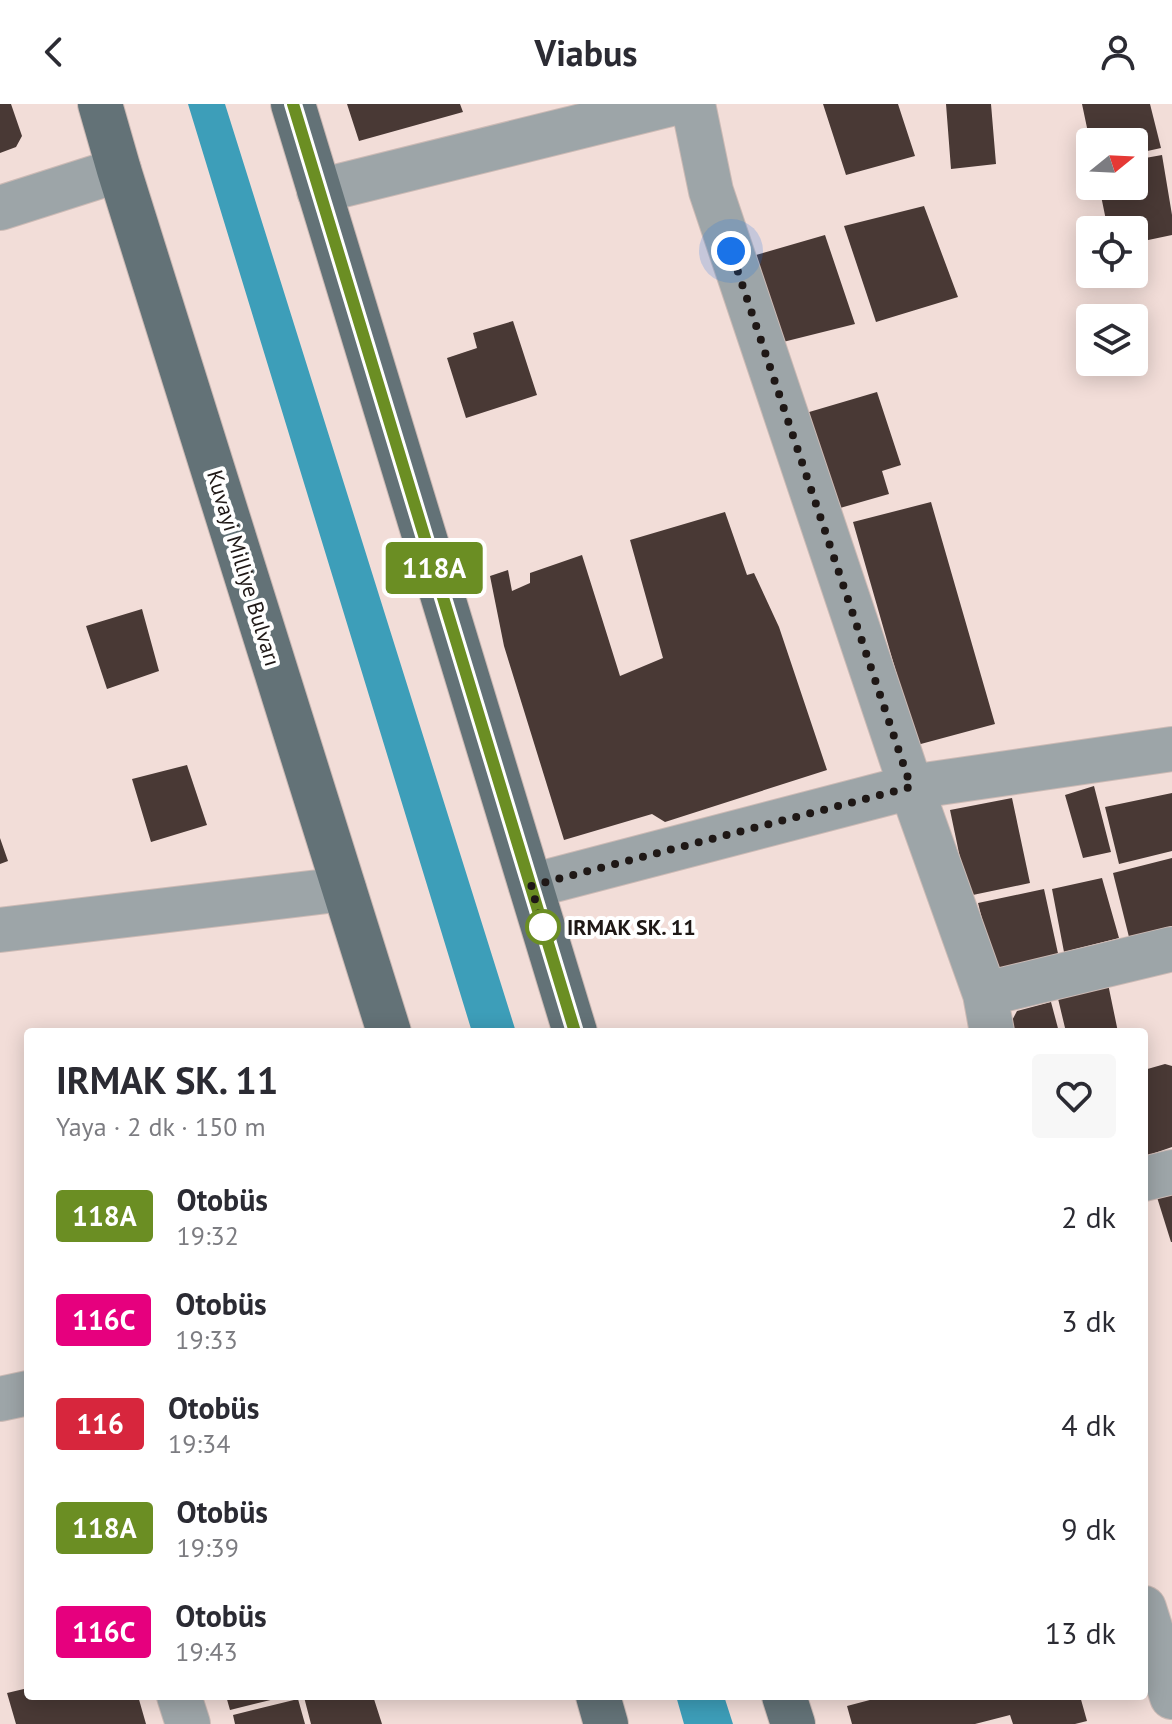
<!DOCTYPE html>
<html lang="tr">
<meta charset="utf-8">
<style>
:root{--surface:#fff;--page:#f7f7f7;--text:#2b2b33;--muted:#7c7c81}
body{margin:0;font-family:"PT Sans",sans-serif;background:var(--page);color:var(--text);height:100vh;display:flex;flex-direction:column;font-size:30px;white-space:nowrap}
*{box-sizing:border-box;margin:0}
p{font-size:26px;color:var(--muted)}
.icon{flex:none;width:44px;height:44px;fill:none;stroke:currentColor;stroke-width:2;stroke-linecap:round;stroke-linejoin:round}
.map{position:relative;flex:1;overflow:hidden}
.panel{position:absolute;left:24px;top:924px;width:1124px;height:672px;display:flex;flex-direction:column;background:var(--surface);border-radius:8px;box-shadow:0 4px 20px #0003}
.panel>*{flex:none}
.badge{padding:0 16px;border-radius:6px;font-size:28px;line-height:52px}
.needle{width:52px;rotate:72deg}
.fabs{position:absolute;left:1076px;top:24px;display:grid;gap:16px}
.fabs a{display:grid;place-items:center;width:72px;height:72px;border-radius:8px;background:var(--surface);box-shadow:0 4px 20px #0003;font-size:40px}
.you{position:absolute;width:40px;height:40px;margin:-20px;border:6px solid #fff;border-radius:50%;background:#1a73e8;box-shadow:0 0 0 12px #1a73e833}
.map>.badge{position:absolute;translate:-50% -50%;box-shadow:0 0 0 4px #fff}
.round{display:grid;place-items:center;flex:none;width:84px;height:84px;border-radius:8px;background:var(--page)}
.summary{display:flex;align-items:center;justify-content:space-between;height:136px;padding:0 32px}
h1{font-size:38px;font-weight:700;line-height:60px}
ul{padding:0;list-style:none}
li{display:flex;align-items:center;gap:24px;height:104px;padding:0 32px}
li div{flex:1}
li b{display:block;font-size:30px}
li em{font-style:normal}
li .badge{min-width:88px;font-weight:700;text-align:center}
header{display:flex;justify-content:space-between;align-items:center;height:104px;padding:0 32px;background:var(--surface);font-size:36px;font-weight:700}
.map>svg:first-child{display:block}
.water{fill:#3d9eb9}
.building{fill:#493935}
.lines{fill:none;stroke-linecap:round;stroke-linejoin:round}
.minor-casing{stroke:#ccbab5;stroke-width:46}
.major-casing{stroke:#ccbab5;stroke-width:46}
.minor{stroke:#9da5a8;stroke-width:44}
.major{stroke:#637277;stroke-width:44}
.line-casing{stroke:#fff;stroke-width:18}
.line{stroke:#6b8e23;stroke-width:12}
.walk{stroke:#1f1816;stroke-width:8;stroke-dasharray:0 14.4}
.stop-dot{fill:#fff;stroke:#6b8e23;stroke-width:4}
.labels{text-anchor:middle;stroke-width:8;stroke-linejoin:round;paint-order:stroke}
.street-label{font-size:22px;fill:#1f1816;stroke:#fff}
.stop-label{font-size:22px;font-weight:bold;fill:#1f1816;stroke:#fff;text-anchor:start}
</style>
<header><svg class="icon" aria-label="back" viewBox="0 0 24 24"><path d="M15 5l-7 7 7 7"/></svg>Viabus<svg class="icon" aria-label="person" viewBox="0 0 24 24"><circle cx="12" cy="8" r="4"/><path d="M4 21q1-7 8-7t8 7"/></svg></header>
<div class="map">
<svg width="1172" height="1620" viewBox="0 0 1172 1620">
<rect width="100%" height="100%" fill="#f2ddd8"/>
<path class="water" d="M188,0H225L516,928H472Z
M676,1592H724L733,1620H684Z"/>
<path class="building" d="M0,0H11L22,32L16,43L0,49Z
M347,0H460L463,8L359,37Z
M823,0H898L915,52L846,71Z
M946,0H991L996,60L951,65Z
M1082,0H1150L1161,44L1134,50V38H1090Z
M1162,51L1172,111V131L1134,139V126H1108L1099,82H1134V56Z
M924,102L958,193L876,218L844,122Z
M825,131L855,220L775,240L742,155Z
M513,217L537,291L466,314L447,254L477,244L473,229Z
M877,288L901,361L882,367L889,390L833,406L799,311Z
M931,398L995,620L917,641L853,418Z
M725,408L747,471L754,469L779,523L827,666L665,718L652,710L564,736L504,542L490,472L508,466L512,487L530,479V469L582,451L620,572L663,554L630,436Z
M142,505L159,567L107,585L86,522Z
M187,661L207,721L151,738L132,675Z
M1094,682L1111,748L1083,754L1065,691Z
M1172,689V747L1119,760L1105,703Z
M1012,694L1030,779L968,792L950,706Z
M0,734L8,757L0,760Z
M1172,754V822L1129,833L1113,769Z
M1102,774L1119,834L1064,848L1052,785Z
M1044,785L1059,854L995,866L978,799Z
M1107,875L1118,928H1066L1055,882Z
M1051,898L1059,928H1006L1017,907Z
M1165,960L1172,962V1043L1146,1052L1144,1045V966Z
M1172,1085V1138H1171L1156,1090Z
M28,1584V1592H138L146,1620H16L7,1589Z
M226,1592H282L283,1593L230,1606Z
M308,1592H373L382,1620H311L304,1593Z
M885,1592H1080L1087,1617L1075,1620H1013L1010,1611L975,1620H852L847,1602Z
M298,1595L305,1620H235L233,1611Z"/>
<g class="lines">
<defs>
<path id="minor" d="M693,0L711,87L911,683L985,890L992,928
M319,87L671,0
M0,104L119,66
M531,782L911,683L1172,645
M0,826L344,785
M985,890L1172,845
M1144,1075L1172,1068
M0,1295L28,1289
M1144,1504L1172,1593
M179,1592L188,1620"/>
<path id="major" d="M100,0L119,66L389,928
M293,0L575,928
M598,1592L606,1620
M784,1592L793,1620"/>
</defs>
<use href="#minor" class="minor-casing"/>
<use href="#major" class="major-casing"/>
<use href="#minor" class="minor"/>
<use href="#major" class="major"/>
</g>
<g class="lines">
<defs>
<path id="line" d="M293,0L575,928"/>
</defs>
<use href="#line" class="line-casing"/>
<use href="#line" class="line"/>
<path class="walk" d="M543,823L531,782L911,683L731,147"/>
</g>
<circle class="stop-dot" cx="543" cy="823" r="16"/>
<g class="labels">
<g class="street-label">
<text transform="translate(244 464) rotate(73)" y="8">Kuvayi Milliye Bulvarı</text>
</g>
<g class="stop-label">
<text x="567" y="831">IRMAK SK. 11</text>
</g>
</g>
</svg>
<div class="fabs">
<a><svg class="needle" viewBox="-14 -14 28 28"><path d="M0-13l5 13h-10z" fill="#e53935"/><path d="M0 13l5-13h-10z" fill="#7c7c81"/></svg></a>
<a><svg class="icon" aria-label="locate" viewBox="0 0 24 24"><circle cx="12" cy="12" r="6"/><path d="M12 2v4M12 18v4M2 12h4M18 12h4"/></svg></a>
<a><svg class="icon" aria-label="layers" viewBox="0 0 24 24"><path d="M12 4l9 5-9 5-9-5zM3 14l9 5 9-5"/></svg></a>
</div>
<div class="you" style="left:731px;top:147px"></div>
<b class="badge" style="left:434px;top:464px;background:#6b8e23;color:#fff">118A</b>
<section class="panel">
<div class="summary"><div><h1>IRMAK SK. 11</h1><p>Yaya · 2 dk · 150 m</p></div><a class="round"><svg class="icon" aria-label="heart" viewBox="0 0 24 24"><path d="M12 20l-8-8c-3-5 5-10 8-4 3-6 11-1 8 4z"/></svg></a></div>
<ul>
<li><span class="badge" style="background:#6b8e23;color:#fff">118A</span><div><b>Otobüs</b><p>19:32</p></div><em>2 dk</em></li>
<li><span class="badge" style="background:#e6007e;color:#fff">116C</span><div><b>Otobüs</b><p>19:33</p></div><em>3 dk</em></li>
<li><span class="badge" style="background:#d7263d;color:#fff">116</span><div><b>Otobüs</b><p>19:34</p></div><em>4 dk</em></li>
<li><span class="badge" style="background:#6b8e23;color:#fff">118A</span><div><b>Otobüs</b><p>19:39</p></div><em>9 dk</em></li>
<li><span class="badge" style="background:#e6007e;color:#fff">116C</span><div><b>Otobüs</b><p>19:43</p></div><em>13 dk</em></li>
</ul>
</section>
</div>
